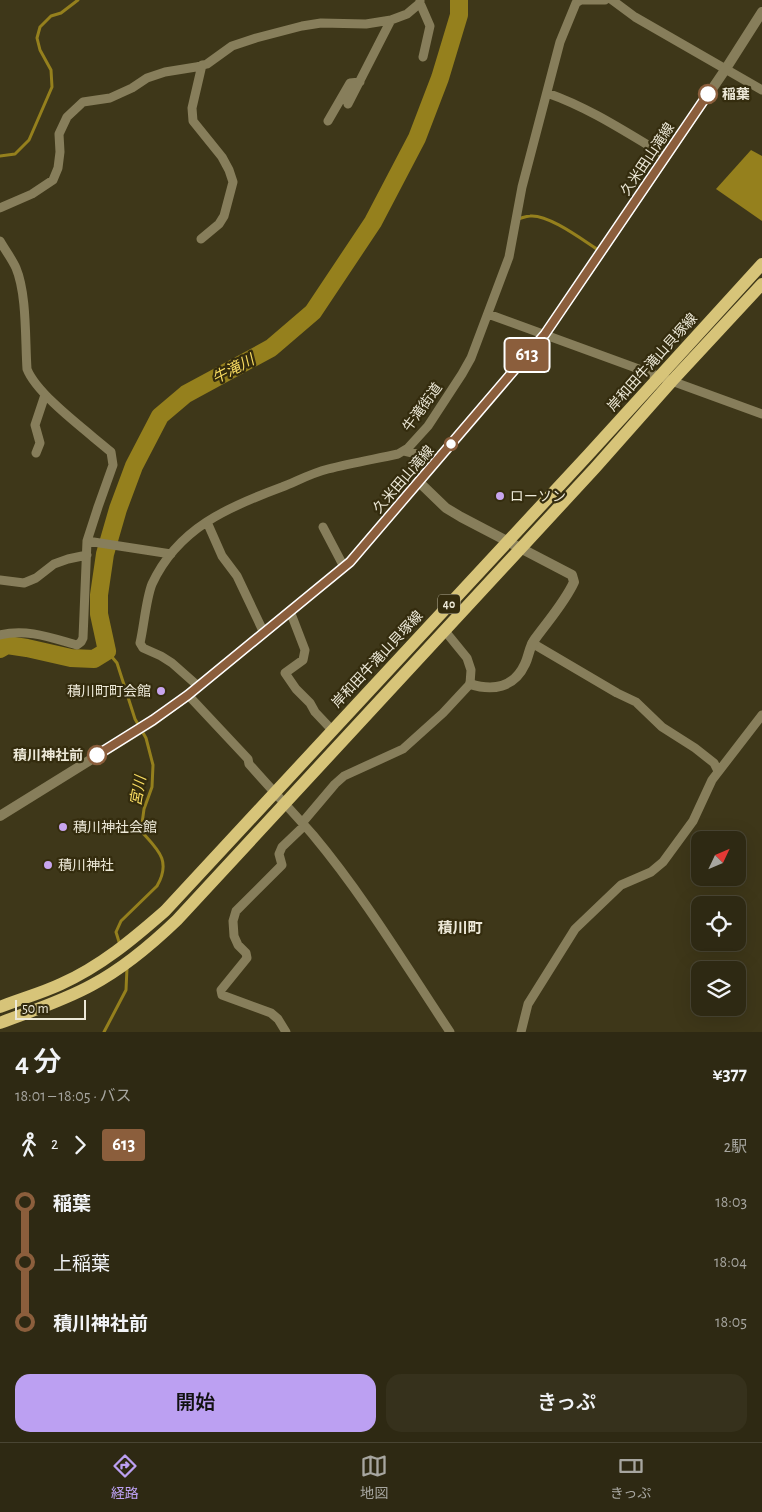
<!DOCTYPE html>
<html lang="ja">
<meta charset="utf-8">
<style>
:root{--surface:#2e2913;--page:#36311c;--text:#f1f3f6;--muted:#a7a6a0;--line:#494533;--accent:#bca0f2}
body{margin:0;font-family:"Alegreya Sans","Noto Sans JP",sans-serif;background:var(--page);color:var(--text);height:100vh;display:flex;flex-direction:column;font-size:19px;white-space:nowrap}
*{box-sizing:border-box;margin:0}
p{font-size:16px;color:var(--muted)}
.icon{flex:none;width:28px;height:28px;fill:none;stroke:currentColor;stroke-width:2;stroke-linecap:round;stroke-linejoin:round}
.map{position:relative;height:1032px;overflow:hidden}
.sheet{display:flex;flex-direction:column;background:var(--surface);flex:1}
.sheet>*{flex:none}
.badge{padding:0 10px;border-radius:4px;font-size:18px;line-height:32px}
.needle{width:32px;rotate:46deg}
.tools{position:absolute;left:691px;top:831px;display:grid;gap:10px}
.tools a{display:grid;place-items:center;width:55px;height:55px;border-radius:10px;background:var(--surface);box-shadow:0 5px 20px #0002,0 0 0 1px var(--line);font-size:25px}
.scale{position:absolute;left:15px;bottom:12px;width:71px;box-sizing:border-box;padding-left:5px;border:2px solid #ede9d8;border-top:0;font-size:14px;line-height:18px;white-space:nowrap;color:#ede9d8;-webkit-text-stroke:4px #342c0e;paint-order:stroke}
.map>.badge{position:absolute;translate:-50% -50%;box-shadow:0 0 0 2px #fff}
.legs{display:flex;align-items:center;gap:8px;height:55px;padding:0 15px;font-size:16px}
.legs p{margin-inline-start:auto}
.overview{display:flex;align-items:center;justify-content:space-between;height:85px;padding:0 15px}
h1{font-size:28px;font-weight:600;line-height:38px}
.cta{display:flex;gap:10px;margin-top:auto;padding:10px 15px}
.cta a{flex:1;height:58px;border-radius:15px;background:var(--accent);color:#111;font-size:20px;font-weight:600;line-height:58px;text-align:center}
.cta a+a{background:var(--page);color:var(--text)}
ul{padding:0 15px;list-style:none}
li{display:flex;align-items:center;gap:18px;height:60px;font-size:19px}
li i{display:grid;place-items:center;width:8px;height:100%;margin:0 6px;background:currentColor}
li i::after{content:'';width:12px;height:12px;margin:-6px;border:4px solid;border-radius:50%;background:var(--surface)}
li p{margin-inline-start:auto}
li:first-child i{background:linear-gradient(#0000 50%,currentColor 0)}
li:last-child i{background:linear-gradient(currentColor 50%,#0000 0)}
.tabs{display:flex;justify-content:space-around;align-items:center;height:70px;border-top:1px solid var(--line);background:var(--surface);font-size:14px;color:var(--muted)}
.tabs a{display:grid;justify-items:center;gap:2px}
.tabs .on{color:var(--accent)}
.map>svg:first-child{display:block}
.water{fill:#95801d}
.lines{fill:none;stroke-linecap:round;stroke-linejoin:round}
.stream{stroke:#95801d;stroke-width:3}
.river{stroke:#95801d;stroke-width:18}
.minor{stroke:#877e5b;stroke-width:9}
.tertiary{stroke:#877e5b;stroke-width:10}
.primary{stroke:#d7c479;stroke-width:12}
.line-1-casing{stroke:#fff;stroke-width:11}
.line-1{stroke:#8b5e3c;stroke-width:8}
.stop-1-dot{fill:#fff;stroke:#8b5e3c;stroke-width:2.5}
.poi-dot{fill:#c8a5ee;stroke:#342c0e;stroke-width:2}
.labels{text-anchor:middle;stroke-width:4.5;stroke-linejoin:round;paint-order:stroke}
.shield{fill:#342c0e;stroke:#b6b09b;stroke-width:1}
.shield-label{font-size:12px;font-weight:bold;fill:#ede9d8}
.stop-label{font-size:14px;font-weight:bold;fill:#ede9d8;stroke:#342c0e;text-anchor:start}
.street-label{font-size:14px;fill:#ede9d8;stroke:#342c0e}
.poi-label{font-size:14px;fill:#ede9d8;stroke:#342c0e;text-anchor:start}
.water-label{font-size:15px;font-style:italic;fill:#f9dc61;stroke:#342c0e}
.neighbourhood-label{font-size:15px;font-weight:bold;fill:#ede9d8;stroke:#342c0e}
</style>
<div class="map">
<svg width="762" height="1032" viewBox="0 0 762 1032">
<rect width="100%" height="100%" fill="#3e3719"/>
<path class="water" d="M751,150L762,156V221L716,189Z"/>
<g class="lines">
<path class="stream" d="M0,156L15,154L29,140L52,87L51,70L40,50L37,38L40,27L51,16L61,13L78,0
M518,219C522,218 526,216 530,216C549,214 584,241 600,251
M107,651L117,663L135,719L146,738L153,765L152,787L144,809L141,831C157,849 172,860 157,886L121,921L116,932L120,945
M104,1032L126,990L127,968"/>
<path class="river" d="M0,649L7,645L27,648L71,658L94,659L107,651L99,614V595L105,554L118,509L134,466L160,416L186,394L271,348L313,312L373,222L417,138L440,78L459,15V0"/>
<path class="minor" d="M583,0H605
M612,0L635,17L762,90
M420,3L430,26L423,57
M547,93C590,108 627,133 666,156
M348,104L391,20
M328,121L350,83L360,82
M0,208L32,194L53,180L58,168L60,152L59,134L67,117L83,102L110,98L132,88L147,78L165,72L196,67L207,64L232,46L256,38L302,26L321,23L366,24L391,20L407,14L420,3V0
M201,239L219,224L224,216L233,182L229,170L222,157L193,121L192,108L202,65
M0,241C5,250 12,259 16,268C27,294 25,340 27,369C37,395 88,432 111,452L113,465L98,507L87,541L83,638L81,642L77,645C52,638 26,628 0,635
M488,314L762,414
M404,451L438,459
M36,453L40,443L35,425L45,395
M207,522L222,556L237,576L264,633
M323,527L344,567
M87,541L171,554
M0,580L24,583L36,578L54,564L68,559L87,555
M290,611L305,650L303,660L285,673L296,689L310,703L315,712L332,730
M532,643L617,693L636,702L662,727L695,748L714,763L718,771
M198,686L172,663L161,656L143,648L140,643C144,626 146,599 152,584C178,528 228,507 282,487C297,481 312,473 328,469C351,463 375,459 398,454L408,448L428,426L462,374L471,358L509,257L522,187L560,42L576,3L581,0
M188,695L248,759L249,764C270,788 292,811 313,835C364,896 406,966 450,1032
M302,823L335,784L344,776L403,749L443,713L470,684L471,670L467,658L445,631
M286,1032L278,1019L271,1013L222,995L221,990L247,958L246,953L238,945L234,936L233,921L236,911L282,865L279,854L282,847L304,826
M521,1032L528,1004L575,929L621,885L651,872L663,862L693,821L712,780L762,715"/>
<path class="tertiary" d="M419,482L446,508L461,517L572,575L574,582C565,602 548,621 535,639C529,647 529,656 525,664C514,688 492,691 470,684
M0,816L153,721L188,695L350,562L545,334L725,70L762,12"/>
<path class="primary" d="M0,1007C20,999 42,993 61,984C101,966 133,939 165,911L588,455L762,264
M0,1023C31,1011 63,1001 92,985C124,968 151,945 177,920L595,468L672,381L762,284"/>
</g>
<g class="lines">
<defs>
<path id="line-1" d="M97,755L153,720L188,695L350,562L545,334L708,94"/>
</defs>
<use href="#line-1" class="line-1-casing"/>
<use href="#line-1" class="line-1"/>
</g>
<g class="stop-1-dot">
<circle cx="708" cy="94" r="9"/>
<circle cx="451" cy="444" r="6"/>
<circle cx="97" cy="755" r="9"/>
</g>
<g class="poi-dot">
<circle cx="500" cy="496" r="5"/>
<circle cx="161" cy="691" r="5"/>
<circle cx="63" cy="827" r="5"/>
<circle cx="48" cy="865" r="5"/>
</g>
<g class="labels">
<rect class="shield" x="438" y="594.5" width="22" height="19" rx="4"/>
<g class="shield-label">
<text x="449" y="608">40</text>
</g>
<g class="stop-label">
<text x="722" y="99">稲葉</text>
<text x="83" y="760" text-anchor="end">積川神社前</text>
</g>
<g class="street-label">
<text transform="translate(647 159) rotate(-56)" y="5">久米田山滝線</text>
<text transform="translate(652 362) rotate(-48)" y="5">岸和田牛滝山貝塚線</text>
<text transform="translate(422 407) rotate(-54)" y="5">牛滝街道</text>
<text transform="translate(403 479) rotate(-49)" y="5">久米田山滝線</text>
<text transform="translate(377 659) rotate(-47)" y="5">岸和田牛滝山貝塚線</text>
</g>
<g class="poi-label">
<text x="510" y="501">ローソン</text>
<text x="151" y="696" text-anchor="end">積川町町会館</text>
<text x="73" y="832">積川神社会館</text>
<text x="58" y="870">積川神社</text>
</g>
<g class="water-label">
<text transform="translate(233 369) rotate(-28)" y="5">牛滝川</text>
<text transform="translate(138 791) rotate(-80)" y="5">宮川</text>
</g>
<g class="neighbourhood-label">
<text x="460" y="933">積川町</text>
</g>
</g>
</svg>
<div class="tools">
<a><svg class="needle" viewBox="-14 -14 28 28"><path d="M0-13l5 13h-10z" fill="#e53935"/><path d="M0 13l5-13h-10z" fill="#a7a6a0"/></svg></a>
<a><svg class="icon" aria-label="locate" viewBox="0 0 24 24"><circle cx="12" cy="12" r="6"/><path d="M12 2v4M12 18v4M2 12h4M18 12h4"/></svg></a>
<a><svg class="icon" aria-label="layers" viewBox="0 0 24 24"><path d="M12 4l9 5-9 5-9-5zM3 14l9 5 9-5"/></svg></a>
</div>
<div class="scale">50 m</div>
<b class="badge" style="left:527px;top:355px;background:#8b5e3c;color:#fff">613</b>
</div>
<section class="sheet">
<div class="overview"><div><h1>4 分</h1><p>18:01 – 18:05 · バス</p></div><b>¥377</b></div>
<div class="legs"><svg class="icon" aria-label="walk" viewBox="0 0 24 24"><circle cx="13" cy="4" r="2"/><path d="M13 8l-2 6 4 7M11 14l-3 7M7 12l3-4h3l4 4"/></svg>2<svg class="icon" aria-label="forward" viewBox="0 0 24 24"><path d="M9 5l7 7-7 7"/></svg><b class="badge" style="background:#8b5e3c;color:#fff">613</b><p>2駅</p></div>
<ul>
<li><i style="color:#8b5e3c"></i><b>稲葉</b><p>18:03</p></li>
<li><i style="color:#8b5e3c"></i><span>上稲葉</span><p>18:04</p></li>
<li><i style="color:#8b5e3c"></i><b>積川神社前</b><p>18:05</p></li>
</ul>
<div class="cta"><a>開始</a><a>きっぷ</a></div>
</section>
<nav class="tabs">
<a class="on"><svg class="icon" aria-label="directions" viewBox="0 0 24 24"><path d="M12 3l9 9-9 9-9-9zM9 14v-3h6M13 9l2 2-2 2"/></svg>経路</a>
<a><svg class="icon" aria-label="map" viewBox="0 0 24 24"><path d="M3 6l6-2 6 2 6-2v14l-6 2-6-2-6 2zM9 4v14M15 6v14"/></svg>地図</a>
<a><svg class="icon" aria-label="tickets" viewBox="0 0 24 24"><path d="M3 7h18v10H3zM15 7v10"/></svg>きっぷ</a>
</nav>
